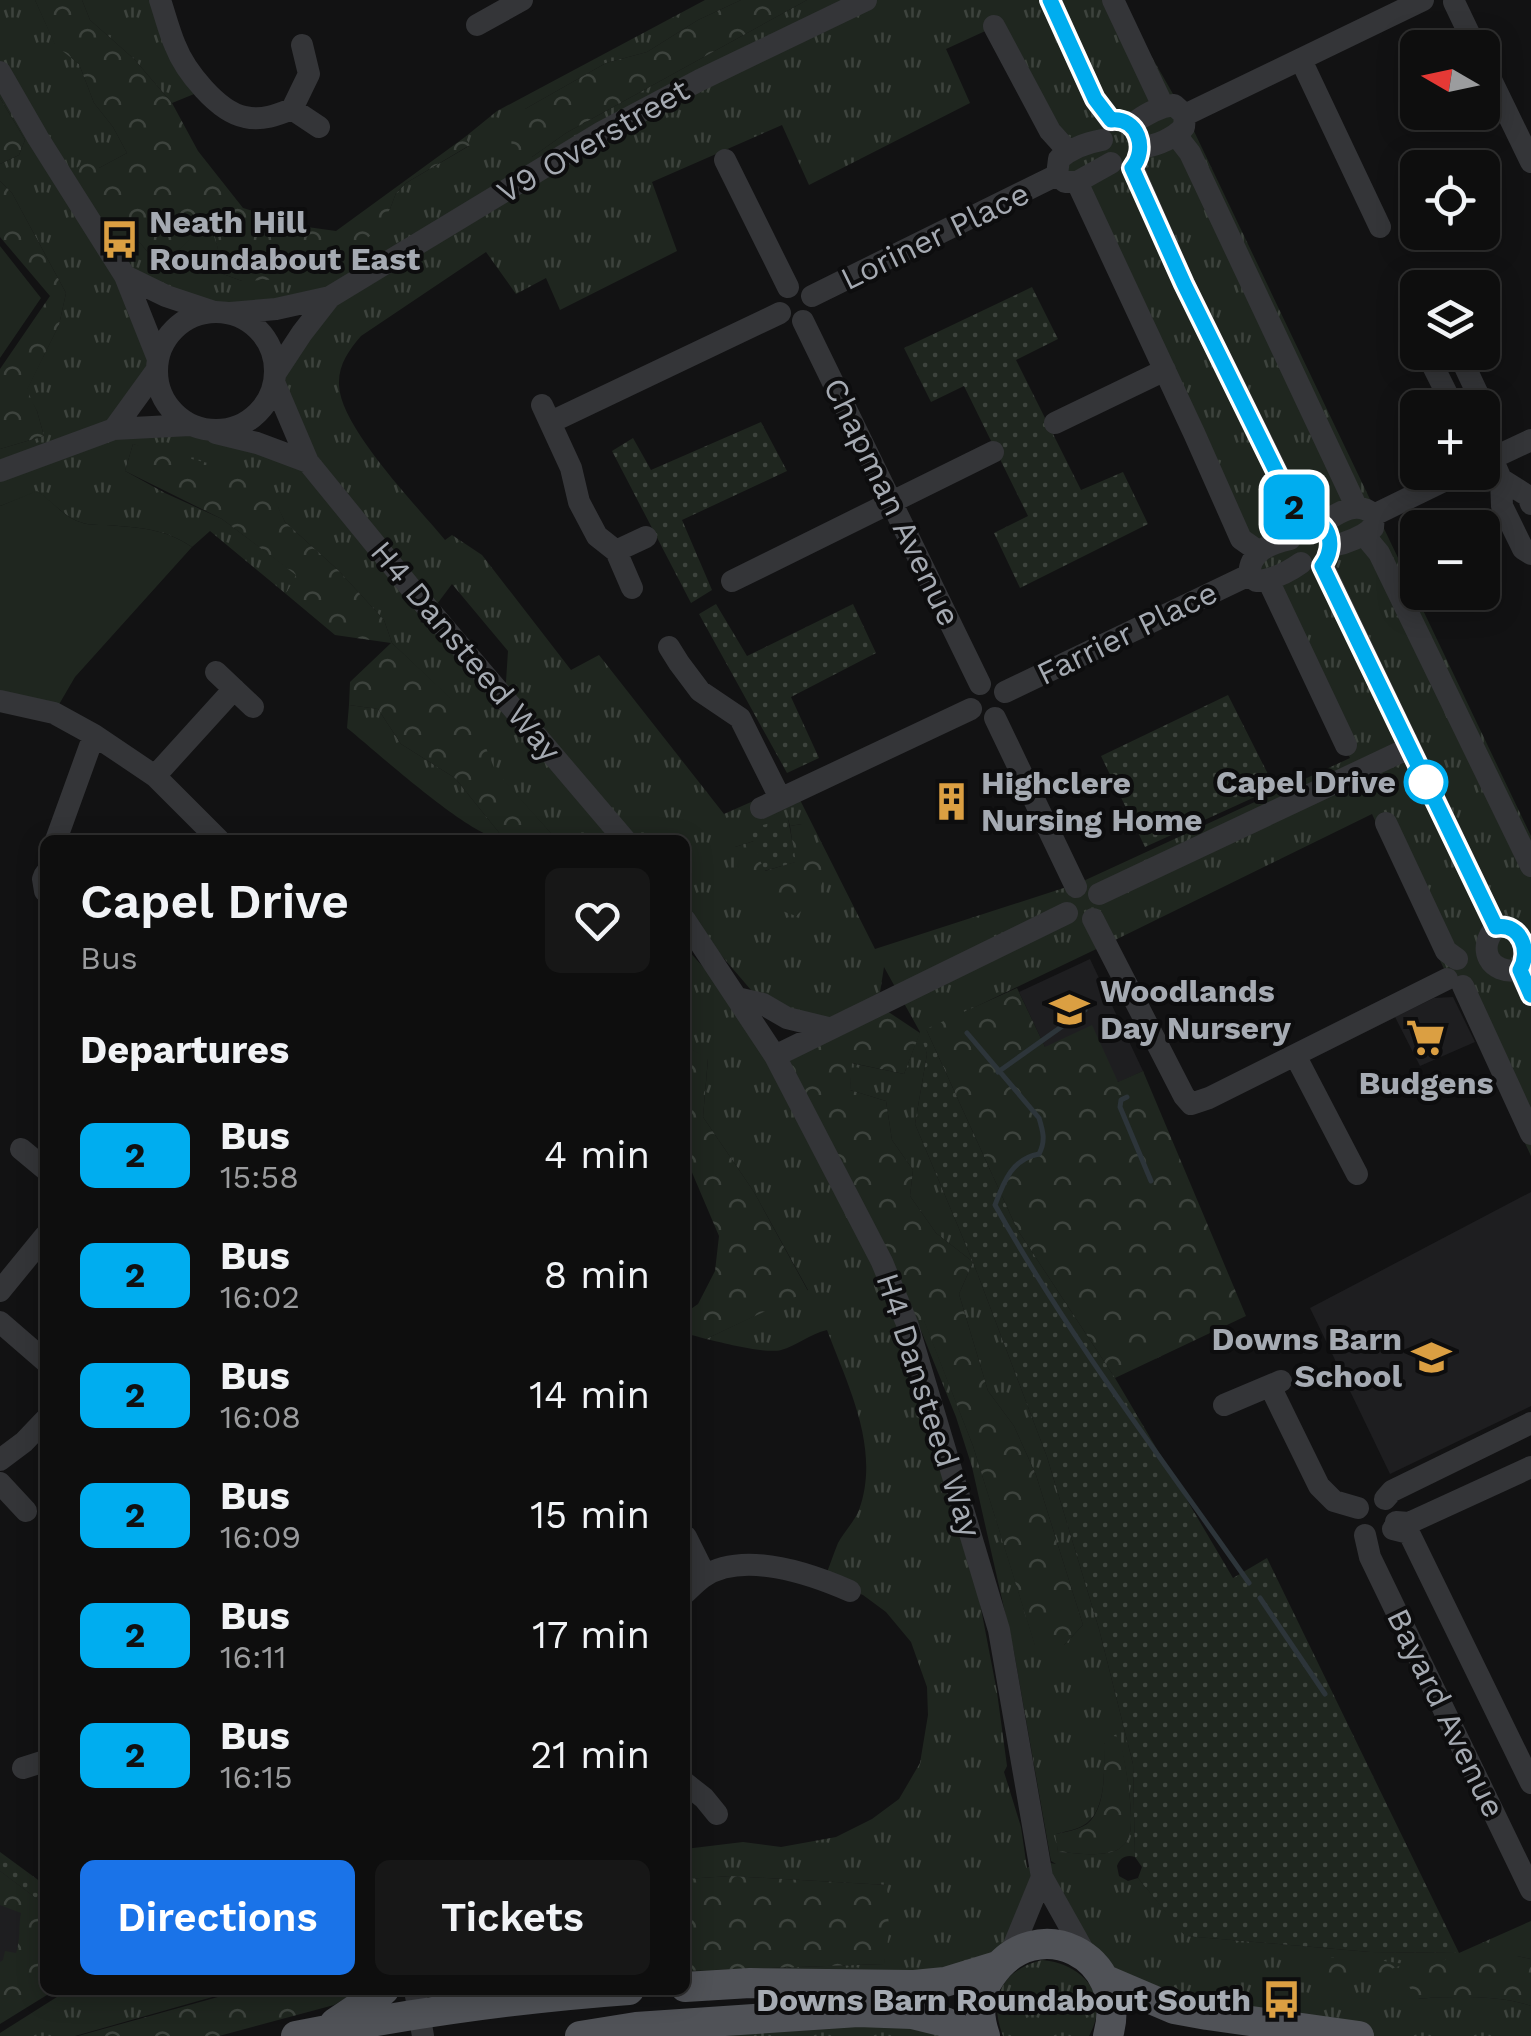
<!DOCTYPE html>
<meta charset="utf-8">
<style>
:root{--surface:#0e0e0e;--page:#171717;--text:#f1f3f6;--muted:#9b9c9e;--line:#2e2e2e;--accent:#1a73e8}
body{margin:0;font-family:"Work Sans",sans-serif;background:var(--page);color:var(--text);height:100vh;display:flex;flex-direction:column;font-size:38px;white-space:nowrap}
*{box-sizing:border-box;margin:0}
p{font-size:32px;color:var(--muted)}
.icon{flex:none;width:55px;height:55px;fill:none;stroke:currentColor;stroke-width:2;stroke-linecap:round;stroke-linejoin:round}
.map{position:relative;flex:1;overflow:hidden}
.drawer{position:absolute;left:40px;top:835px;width:650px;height:1160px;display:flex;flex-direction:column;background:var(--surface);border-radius:15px;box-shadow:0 5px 25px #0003,0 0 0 2px var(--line)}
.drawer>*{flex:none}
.badge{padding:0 20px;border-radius:15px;font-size:35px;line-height:65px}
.needle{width:65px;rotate:279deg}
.buttons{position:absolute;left:1400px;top:30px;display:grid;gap:20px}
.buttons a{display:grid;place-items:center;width:100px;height:100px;border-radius:15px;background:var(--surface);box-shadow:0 5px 25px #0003,0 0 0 2px var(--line);font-size:50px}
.map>.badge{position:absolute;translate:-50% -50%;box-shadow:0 0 0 5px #fff}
h2{padding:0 40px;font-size:38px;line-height:90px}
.round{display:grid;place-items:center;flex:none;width:105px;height:105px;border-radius:15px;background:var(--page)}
.overview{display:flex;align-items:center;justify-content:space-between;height:170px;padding:0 40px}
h1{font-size:48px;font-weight:600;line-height:75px}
.button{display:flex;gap:20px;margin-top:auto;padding:20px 40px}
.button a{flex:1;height:115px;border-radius:15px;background:var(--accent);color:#fff;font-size:40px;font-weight:600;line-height:115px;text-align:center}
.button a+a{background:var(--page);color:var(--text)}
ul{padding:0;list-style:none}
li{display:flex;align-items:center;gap:30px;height:120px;padding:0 40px}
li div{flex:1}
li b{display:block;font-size:38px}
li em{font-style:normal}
li .badge{min-width:110px;font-weight:700;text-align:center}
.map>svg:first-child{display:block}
.built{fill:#1e1e20}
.grass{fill:url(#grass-tufts);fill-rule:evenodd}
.forest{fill:url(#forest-crowns)}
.park{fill:url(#park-dots)}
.garden{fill:#1f261f}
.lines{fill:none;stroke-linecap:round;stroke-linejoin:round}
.stream{stroke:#2d353a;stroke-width:5}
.minor{stroke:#343538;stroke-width:22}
.major{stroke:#505257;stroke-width:30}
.line-casing{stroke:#fff;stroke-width:22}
.line{stroke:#00adef;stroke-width:15}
.stop-dot{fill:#fff;stroke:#00adef;stroke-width:5}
.labels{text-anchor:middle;stroke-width:8;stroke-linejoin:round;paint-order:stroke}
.street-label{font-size:32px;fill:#a5aab2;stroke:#0d0d0e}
.poi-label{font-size:32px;font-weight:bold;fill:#a5aab2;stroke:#0d0d0e;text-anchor:start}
.stop-label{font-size:32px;font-weight:bold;fill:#a5aab2;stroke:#0d0d0e;text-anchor:end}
</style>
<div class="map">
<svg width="1531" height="2036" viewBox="0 0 1531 2036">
<defs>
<pattern id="grass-tufts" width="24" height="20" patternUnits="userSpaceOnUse" patternTransform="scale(2.5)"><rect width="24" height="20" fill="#1f261f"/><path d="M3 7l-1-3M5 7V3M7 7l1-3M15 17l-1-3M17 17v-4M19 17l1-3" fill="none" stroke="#3d433d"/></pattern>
<pattern id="forest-crowns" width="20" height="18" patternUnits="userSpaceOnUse" patternTransform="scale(2.5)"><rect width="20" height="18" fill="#1f261f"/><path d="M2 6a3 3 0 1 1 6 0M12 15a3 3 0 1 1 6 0" fill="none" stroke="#3d433d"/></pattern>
<pattern id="park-dots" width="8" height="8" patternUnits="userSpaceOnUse" patternTransform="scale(2.5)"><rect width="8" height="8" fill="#1f261f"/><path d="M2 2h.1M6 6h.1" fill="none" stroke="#3d433d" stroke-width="1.8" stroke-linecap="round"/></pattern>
</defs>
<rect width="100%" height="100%" fill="#121213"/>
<path class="built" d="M1090,959L1143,1071L1119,1082L1045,1047L1019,992Z
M1453,997L1475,1042L1420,1066L1395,1017L1434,998Z
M1531,1192V1406L1390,1474L1310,1308Z
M0,1871L45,1905V1990L0,2015Z"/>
<path class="grass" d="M0,0H35L55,44L79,64L94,103L113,127L127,153L99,168L134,236L153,258L172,256L195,234L215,235L223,274L242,281L390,209L396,193L406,183L469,146L465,137L497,111L705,0H741L698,20L647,52L606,63L525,109L532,157L566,133L807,0H1119L1192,127L1531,836V1156L1372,814L1111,942L921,1033L927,1054L915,1124L973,1262L1047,1457L1099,1629L1133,1764L1135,1857C1127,1854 1120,1857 1117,1866L1119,1876L1128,1881L1138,1878L1186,1936L1370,1952L1459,1953L1531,1921V1959L1517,1956L1417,1999C1447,1996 1502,1995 1531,2006V2036H1359L1106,1980L1042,1878L997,1966L685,1987V1971L884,1964L887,1885L731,1876L685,1879V1849L743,1842L781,1847L836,1837L872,1819L899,1799L920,1763L928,1715L927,1687L911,1642L886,1612L863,1595L824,1580C829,1568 833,1555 838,1543C844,1532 854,1522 859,1510C881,1449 848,1386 827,1330C810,1334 796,1346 781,1350C765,1354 724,1343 706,1339L808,1290L754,1192L703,1117L708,1059L685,1046V947L717,982L775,1056L908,1326L904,1367L950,1495L978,1593L997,1692L1007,1766L1004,1772L1021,1827L1027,1868L1039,1861L1056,1864L1051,1861L1014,1652L972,1467L956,1417L918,1323L924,1320L973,1446L1035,1645H1064L1083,1625L1036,1475L1014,1426L988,1391L959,1294L973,1262L936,1233L910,1196L913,1170L892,1140L886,1101L850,1090L851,1063L904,1074L920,1032L884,967L878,1005L828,1028L763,1004L685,913V840H557L494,770L474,721L392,643L384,620L338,570L285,522L270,491L133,444L125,471L165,493L222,519L297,575L286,594L210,531L192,547C164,528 140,528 107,525C100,525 90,525 83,523C64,518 53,501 37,492L0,506V449L44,436L37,411L26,391L59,325L66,293L12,193L0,181V164L19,155L25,140L0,98ZM994,27L1241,539L1350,758L1079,883L875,949L797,794L771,793L724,814L599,655L571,670L482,555L452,535L445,540C417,506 340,427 339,385C338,365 349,350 361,336L486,252L516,294L546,278L560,310L677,251L652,182L782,125L809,185L970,103L946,49ZM126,277L230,313L329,298L274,382L307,461L190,425L115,428L158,359ZM452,584L508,651L505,697L446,629L420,622L431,612ZM788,819L790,826L802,824L797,916L735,847L754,841ZM1119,1737C1125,1761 1134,1810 1130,1833C1128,1841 1122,1848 1115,1851C1097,1857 1076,1853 1058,1852L1056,1834C1066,1831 1078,1830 1087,1823C1107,1807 1104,1768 1104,1744Z
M82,0H159L204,90L172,103L134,59L90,20Z
M349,705L378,709L401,744L455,778L505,840C473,840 377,752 347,728Z
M1042,1960C1084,1964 1111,1996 1089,2036H1003C988,1998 1002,1970 1042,1960Z
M68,1990H237L75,2036H0V2033Z
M858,2012L973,2036H580Z"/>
<path class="forest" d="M35,0H82L90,20L134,59L172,103L198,151L243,208L300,226L336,231L465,137L470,145L406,183L396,193L390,209L377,230L336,264L284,279L242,281L223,274L215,236L196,234L172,256L153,258L134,236L101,206L76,169L85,160L99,168L127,153L113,127L94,103L79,64L55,45Z
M741,0H807L566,133L532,157L514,163L510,132L525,109L606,63L647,52L698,20Z
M0,98L25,140L19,155L0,164Z
M0,181L12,193L66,293L59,325L27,390L37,411L44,436L0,449V369L50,296L0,237Z
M133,444L231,469L271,491L285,522L338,570L384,620L392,643L475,721L495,770L557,840H505L455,778L401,744L378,709L349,705L350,682L391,643L335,635L286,594L296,575L222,519L125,471Z
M802,824L827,868L818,895L796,916L760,903L736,867L735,847L754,841L765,871L795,862L790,826Z
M1017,988L1045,1047L1092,1025L1118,1082L1143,1071L1246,1316L1115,1378L1017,1229L926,1029Z
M878,1005L920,1033L904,1074L852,1063L850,1090L886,1101L892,1140L913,1170L910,1196L936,1233L973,1262L959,1294L988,1391L1014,1426L1036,1475L1083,1625L1064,1645L1035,1646L973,1446L924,1321L908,1326L775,1056Z
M685,1046L708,1058L703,1117L754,1192L808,1291L706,1339L685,1333V1313L698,1304L715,1271L719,1236L685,1156Z
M1113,1736L1120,1737C1125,1761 1134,1810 1130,1833C1128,1842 1122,1848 1115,1851C1097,1857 1076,1853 1058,1852L1055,1834C1066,1832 1078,1830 1087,1824C1107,1808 1104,1768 1104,1744Z
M0,1871L45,1905V1990H55L0,2024V1962L3,1960L5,1951L16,1953C21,1939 18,1927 21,1913L0,1905Z
M731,1876L887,1885L889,1933L884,1964L685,1971V1879Z
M1459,1953L1517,1956L1531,1959V2006C1502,1995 1447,1996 1416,1999L1405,1979Z
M1302,1956L1377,1960L1405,1964L1338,1988L1303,1974Z
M243,1990H359L334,2005L219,2036H78Z"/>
<path class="park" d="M1032,287L1058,339L1016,360L1081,490L1123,472L1148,524L1020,588L994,533L1028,516L964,386L931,402L904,348Z
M761,422L787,471L682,520L712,590L691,603L612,451L633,438L651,470Z
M716,604L747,656L853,604L876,653L791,697L819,758L787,773L699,614Z
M1228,695L1275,788L1145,847L1101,756Z
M788,818L796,862L764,871L749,829Z
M926,1029L1017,1229L1115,1378L1233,1578L1267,1558L1459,1953L1370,1952L1185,1936L1138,1878L1142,1867L1135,1857L1133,1764L1099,1629L1047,1457L973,1262L915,1124L927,1054L920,1033Z
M0,1852L45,1885V1905L0,1871Z"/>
<path class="garden" d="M0,246L41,298L0,358Z
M37,491C53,501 64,518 83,523C90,525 100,525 107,525C140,528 164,528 192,547L75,677L54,713L0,701V506Z"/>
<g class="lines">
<path class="stream" d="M967,1033L1039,1118C1043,1131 1046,1141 1039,1154C1012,1159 1004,1181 995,1205C1069,1337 1162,1459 1249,1583
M998,1072L1085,1010
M1127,1097L1121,1100L1120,1107L1151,1181
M1260,1598L1325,1694"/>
<path class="minor" d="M160,0C165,15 169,31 175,45C185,71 218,112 245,117C262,121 277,115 292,109L309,74L302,45
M1050,0L1095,99L1111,121
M1113,0L1163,106
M1454,2L1476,48
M477,25L522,0
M994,26L1050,131L1068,151
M1301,60L1380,227
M1482,61L1531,162
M0,72L38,138L125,276L158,359
M292,109L319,127
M1185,115L1423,0
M1131,125C1144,115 1157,107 1174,105L1185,115L1184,127C1173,139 1158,145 1141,148
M1176,135L1190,153L1356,506
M1102,140C1085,143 1072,148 1059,159L1057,175L1065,182H1077L1111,163
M725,160L788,287
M1133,168L1184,284L1301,520
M1077,182L1194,433L1241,539L1258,551
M125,276L166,296L214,312
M812,296L1057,175
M157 371a59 59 0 1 1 118 0a59 59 0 1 1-118 0Z
M230,313L276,309L330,297L602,132L700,80L866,0
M803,321L980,684
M1426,352L1454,408
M1458,352L1482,403L1480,408
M275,374L302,333L330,297
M274,382L308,462L414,592L625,840
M542,405L571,468L579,502L597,536L616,551L632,588
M551,422L780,313
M1055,423L1165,370
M114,429L156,371
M216,433L257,443L308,462
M1482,436L1501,479L1502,506L1523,549L1531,554
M1482,463L1531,440
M0,471L114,429L190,425
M1501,479L1528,496L1531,504
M1374,515L1462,472
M1321,524C1338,513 1357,499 1374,515L1373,528C1360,538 1348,543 1332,546
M1364,535L1379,553L1531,866
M1290,539C1269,544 1250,551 1249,575L1256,581C1273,580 1287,573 1301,563
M616,551L646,537
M1323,566L1496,927
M1268,580L1346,745
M732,581L993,452
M669,647L679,663L700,691L740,718L780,798
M216,672L253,707
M1005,692L1249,575
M0,701L54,713L94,735L155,776L219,840
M995,718L1076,887
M155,776L234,689
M761,808L971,709
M1386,823L1446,951L1457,959
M56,840L94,735
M45,874L43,879L45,891
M1099,894L1409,748
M1093,919L1184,1096L1191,1104L1209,1098L1447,979
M685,920L775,1056L882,1262L908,1326L999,1630L1042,1877L1088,1959
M1496,927C1476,949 1490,975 1519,970
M1496,927C1521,923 1531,951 1519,970
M1519,970L1531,995
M1463,986L1531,1134
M737,998L763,1004L787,1018L828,1028
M1295,1055L1357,1174
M775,1056L1067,913
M21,1149L45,1169
M0,1291L45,1236
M0,1322L45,1361
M1270,1386L1319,1486L1334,1501L1358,1508
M1224,1405L1281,1381
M0,1460L24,1442L45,1420
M0,1483L26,1511
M1385,1499L1392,1491L1531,1423
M1396,1522L1409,1523L1531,1467
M1393,1529L1409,1533L1531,1783
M1365,1535L1370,1557L1531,1890
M686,1537L705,1575
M685,1593C691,1588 697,1581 703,1577C743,1550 811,1574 850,1591
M23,1768L45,1761
M685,1783L704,1798L717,1814
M1010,1955L1042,1877
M415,1990L423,2036"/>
<path class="major" d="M1106,1980L1174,2009L1207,2015L1359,2036
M685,1987L750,1983L914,1985L945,1982L997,1966
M335,2023L384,1990
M296,2036C406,2014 517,1998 629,1990
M580,2036L636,2027L858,2012L912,2014L945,2022L973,2036
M985,2036C978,2016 978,1994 991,1976C1035,1910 1131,1954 1108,2036"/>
</g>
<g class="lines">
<defs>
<path id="line" d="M1050,0L1095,99L1111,120C1138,117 1148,149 1132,168L1184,284L1300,520C1329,515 1338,545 1322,566L1496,927C1521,923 1531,951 1520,970L1531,995"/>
</defs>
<use href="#line" class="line-casing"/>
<use href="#line" class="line"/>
</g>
<defs>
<symbol id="bus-bare" viewBox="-9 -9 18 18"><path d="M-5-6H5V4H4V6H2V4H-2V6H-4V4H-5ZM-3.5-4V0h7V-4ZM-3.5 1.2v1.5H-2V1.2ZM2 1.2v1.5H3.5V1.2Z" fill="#db9f42" stroke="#0d0d0e" stroke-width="2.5" paint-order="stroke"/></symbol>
<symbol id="building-bare" viewBox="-9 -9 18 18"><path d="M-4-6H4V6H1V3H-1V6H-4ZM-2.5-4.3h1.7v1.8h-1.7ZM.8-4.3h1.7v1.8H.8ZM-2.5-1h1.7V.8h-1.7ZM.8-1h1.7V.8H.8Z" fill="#db9f42" stroke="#0d0d0e" stroke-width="2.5" paint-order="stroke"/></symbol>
<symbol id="school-bare" viewBox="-9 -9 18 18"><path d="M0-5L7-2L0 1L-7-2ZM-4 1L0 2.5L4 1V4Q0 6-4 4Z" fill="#db9f42" stroke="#0d0d0e" stroke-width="2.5" paint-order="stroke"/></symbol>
<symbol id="supermarket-bare" viewBox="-9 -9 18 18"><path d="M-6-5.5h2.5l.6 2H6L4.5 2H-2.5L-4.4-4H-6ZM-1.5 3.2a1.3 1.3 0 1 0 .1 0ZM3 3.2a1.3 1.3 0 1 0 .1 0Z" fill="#db9f42" stroke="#0d0d0e" stroke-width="2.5" paint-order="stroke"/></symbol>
</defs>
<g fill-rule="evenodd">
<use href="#bus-bare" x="92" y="212" width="55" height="55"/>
<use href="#building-bare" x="924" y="774" width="55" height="55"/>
<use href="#school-bare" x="1042" y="982" width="55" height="55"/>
<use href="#supermarket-bare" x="1398" y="1010" width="55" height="55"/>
<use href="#school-bare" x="1404" y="1330" width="55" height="55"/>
<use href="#bus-bare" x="1254" y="1972" width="55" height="55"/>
</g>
<circle class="stop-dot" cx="1426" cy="782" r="20"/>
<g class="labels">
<g class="street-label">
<text transform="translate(593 141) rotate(-30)" y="11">V9 Overstreet</text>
<text transform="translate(935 236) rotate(-26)" y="11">Loriner Place</text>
<text transform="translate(892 502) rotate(64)" y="11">Chapman Avenue</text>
<text transform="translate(1127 633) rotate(-26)" y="11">Farrier Place</text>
<text transform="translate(466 651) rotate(50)" y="11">H4 Dansteed Way</text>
<text transform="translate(929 1405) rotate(72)" y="11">H4 Dansteed Way</text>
<text transform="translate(1446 1713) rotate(64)" y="11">Bayard Avenue</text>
</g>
<g class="poi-label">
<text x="149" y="233">Neath Hill<tspan x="149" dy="37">Roundabout East</tspan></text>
<text x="981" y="794">Highclere<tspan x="981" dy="37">Nursing Home</tspan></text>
<text x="1100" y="1002">Woodlands<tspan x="1100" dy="37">Day Nursery</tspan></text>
<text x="1426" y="1094" text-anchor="middle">Budgens</text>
<text x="1402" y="1350" text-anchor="end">Downs Barn<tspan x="1402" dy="37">School</tspan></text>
<text x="1251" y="2011" text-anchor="end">Downs Barn Roundabout South</text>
</g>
<g class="stop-label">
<text x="1396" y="793">Capel Drive</text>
</g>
</g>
</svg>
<div class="buttons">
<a><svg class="needle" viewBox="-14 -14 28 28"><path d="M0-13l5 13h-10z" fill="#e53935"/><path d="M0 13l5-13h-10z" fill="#9b9c9e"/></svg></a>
<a><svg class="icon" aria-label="locate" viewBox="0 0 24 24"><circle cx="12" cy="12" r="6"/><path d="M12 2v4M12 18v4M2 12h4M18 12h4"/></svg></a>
<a><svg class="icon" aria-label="layers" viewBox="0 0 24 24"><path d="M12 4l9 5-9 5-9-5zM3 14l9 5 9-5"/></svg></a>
<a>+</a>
<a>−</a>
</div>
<b class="badge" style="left:1294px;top:507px;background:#00adef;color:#111">2</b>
<section class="drawer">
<div class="overview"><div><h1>Capel Drive</h1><p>Bus</p></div><a class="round"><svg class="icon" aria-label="heart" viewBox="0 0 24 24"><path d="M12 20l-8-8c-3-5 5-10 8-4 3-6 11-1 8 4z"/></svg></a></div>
<h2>Departures</h2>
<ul>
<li><span class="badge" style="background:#00adef;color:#111">2</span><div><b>Bus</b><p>15:58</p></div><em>4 min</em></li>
<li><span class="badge" style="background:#00adef;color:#111">2</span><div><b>Bus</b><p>16:02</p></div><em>8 min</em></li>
<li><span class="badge" style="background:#00adef;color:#111">2</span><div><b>Bus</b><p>16:08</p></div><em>14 min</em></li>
<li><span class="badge" style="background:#00adef;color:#111">2</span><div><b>Bus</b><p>16:09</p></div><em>15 min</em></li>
<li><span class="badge" style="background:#00adef;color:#111">2</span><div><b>Bus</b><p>16:11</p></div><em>17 min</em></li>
<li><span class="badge" style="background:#00adef;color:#111">2</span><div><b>Bus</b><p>16:15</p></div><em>21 min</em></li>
</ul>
<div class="button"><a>Directions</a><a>Tickets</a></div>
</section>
</div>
